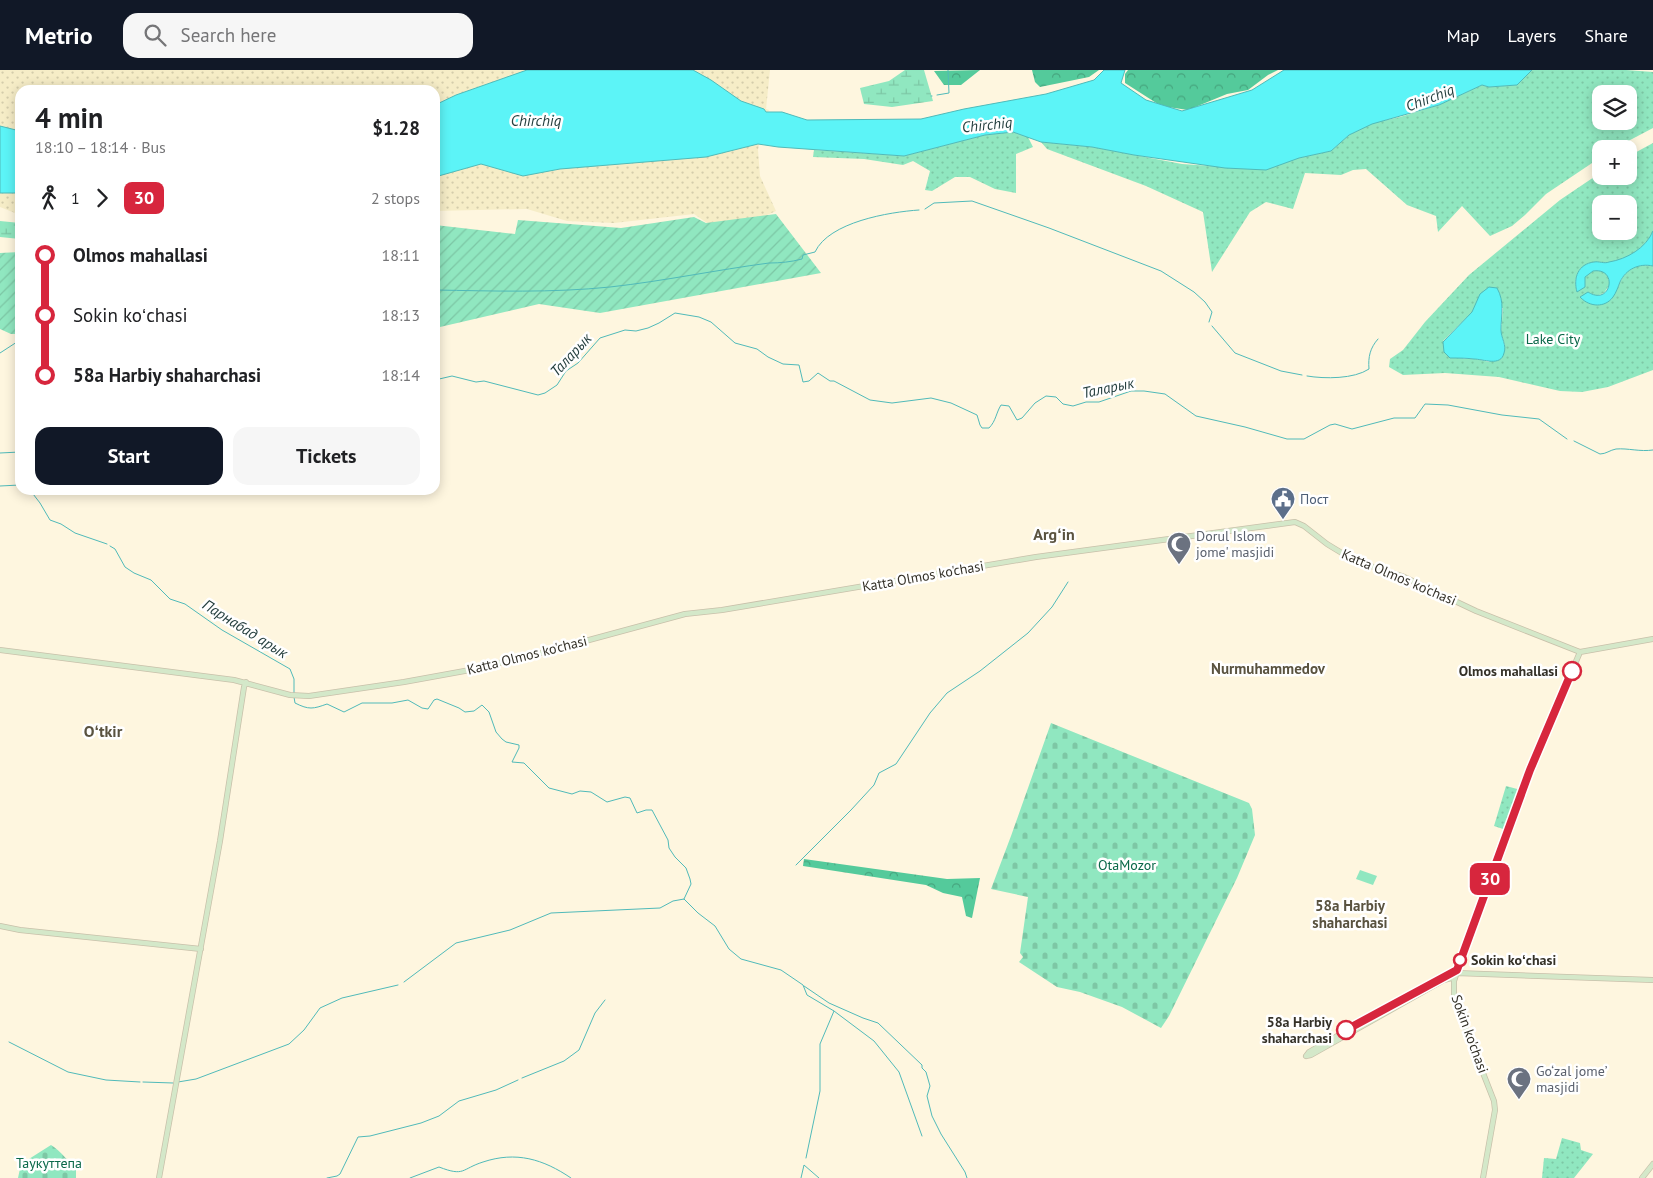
<!DOCTYPE html>
<meta charset="utf-8">
<style>
:root{--surface:#fff;--page:#f6f6f6;--text:#202124;--muted:#757577;--accent:#111827}
body{margin:0;font-family:"PT Sans",sans-serif;background:var(--page);color:var(--text);height:100vh;display:flex;flex-direction:column;font-size:19px;white-space:nowrap}
*{box-sizing:border-box;margin:0}
p{font-size:16px;color:var(--muted)}
.icon{flex:none;width:28px;height:28px;fill:none;stroke:currentColor;stroke-width:2;stroke-linecap:round;stroke-linejoin:round}
.map{position:relative;flex:1;overflow:hidden}
.drawer{position:absolute;left:15px;top:15px;width:425px;height:410px;display:flex;flex-direction:column;background:var(--surface);border-radius:15px;box-shadow:0 2px 12px #0003}
.drawer>*{flex:none}
.badge{padding:0 10px;border-radius:8px;font-size:18px;line-height:32px}
.controls{position:absolute;left:1592px;top:15px;display:grid;gap:10px}
.controls a{display:grid;place-items:center;width:45px;height:45px;border-radius:10px;background:var(--surface);box-shadow:0 2px 12px #0003;font-size:25px}
.map>.badge{position:absolute;translate:-50% -50%;box-shadow:0 0 0 2px #fff}
.legs{display:flex;align-items:center;gap:8px;height:55px;padding:0 20px;font-size:16px}
.legs p{margin-inline-start:auto}
.summary{display:flex;align-items:center;justify-content:space-between;height:85px;padding:0 20px}
h1{font-size:28px;font-weight:800;line-height:38px}
.button{display:flex;gap:10px;margin-top:auto;padding:10px 20px}
.button a{flex:1;height:58px;border-radius:15px;background:var(--accent);color:#fff;font-size:20px;font-weight:800;line-height:58px;text-align:center}
.button a+a{background:var(--page);color:var(--text)}
ul{padding:0 20px;list-style:none}
li{display:flex;align-items:center;gap:18px;height:60px;font-size:19px}
li i{display:grid;place-items:center;width:8px;height:100%;margin:0 6px;background:currentColor}
li i::after{content:'';width:12px;height:12px;margin:-6px;border:4px solid;border-radius:50%;background:var(--surface)}
li p{margin-inline-start:auto}
li:first-child i{background:linear-gradient(#0000 50%,currentColor 0)}
li:last-child i{background:linear-gradient(currentColor 50%,#0000 0)}
header{display:flex;align-items:center;gap:30px;box-sizing:border-box;height:70px;padding:0 25px;background:var(--accent);color:#fff}
header strong{font-size:24px}
nav{display:flex;gap:28px;margin-inline-start:auto;font-size:18px}
.search{width:350px;height:45px;background:var(--page);display:flex;align-items:center;gap:12px;box-sizing:border-box;padding:0 18px;border-radius:15px;color:var(--muted);font-size:19px}
.map>svg:first-child{display:block}
.grass{fill:url(#grass-dots);fill-rule:evenodd}
.forest{fill:url(#forest-crowns)}
.wetland{fill:url(#wetland-marsh)}
.sand{fill:url(#sand-dots)}
.cemetery{fill:url(#cemetery-stones)}
.garden{fill:url(#garden-furrows)}
.pitch{fill:#90e7c0}
.water{fill:#5cf4f7;stroke:#50bab9}
.lines{fill:none;stroke-linecap:round;stroke-linejoin:round}
.stream{stroke:#50bab9;stroke-width:1}
.secondary-casing{stroke:#c8c0aa;stroke-width:6}
.secondary{stroke:#d4e8c9;stroke-width:4.5}
.line-1-casing{stroke:#fff;stroke-width:11}
.line-1{stroke:#d7263d;stroke-width:8}
.stop-1-dot{fill:#fff;stroke:#d7263d;stroke-width:2.5}
.labels{text-anchor:middle;stroke-width:5;stroke-linejoin:round;paint-order:stroke}
.park-label{font-size:14px;fill:#0a6849;stroke:#fff}
.service-label{font-size:14px;fill:#4e5e75;stroke:#fff;text-anchor:start}
.worship-label{font-size:14px;fill:#5b616d;stroke:#fff;text-anchor:start}
.street-label{font-size:14px;fill:#343128;stroke:#fff}
.stop-label{font-size:14px;font-weight:bold;fill:#343128;stroke:#fff;text-anchor:end}
.water-label{font-size:15px;font-style:italic;fill:#253f3f;stroke:#fff}
.neighbourhood-label{font-size:15px;font-weight:bold;fill:#5a5340;stroke:#fff}
.quarter-label{font-size:16px;font-weight:bold;fill:#5a5340;stroke:#fff}
</style>
<header>
<strong>Metrio</strong>
<div class="search"><svg class="icon" aria-label="search" viewBox="0 0 24 24"><circle cx="10" cy="10" r="6"/><path d="M15 15l6 6"/></svg>Search here</div>
<nav><a>Map</a><a>Layers</a><a>Share</a></nav>
</header>
<div class="map">
<svg width="1653" height="1108" viewBox="0 0 1653 1108">
<defs>
<pattern id="grass-dots" width="8" height="8" patternUnits="userSpaceOnUse" patternTransform="scale(1.25)"><rect width="8" height="8" fill="#90e7c0"/><path d="M2 2h.1M6 6h.1" fill="none" stroke="#7dc7a5" stroke-width="1.8" stroke-linecap="round"/></pattern>
<pattern id="forest-crowns" width="20" height="18" patternUnits="userSpaceOnUse" patternTransform="scale(1.25)"><rect width="20" height="18" fill="#54ca9b"/><path d="M2 6a3 3 0 1 1 6 0M12 15a3 3 0 1 1 6 0" fill="none" stroke="#46a57e"/></pattern>
<pattern id="wetland-marsh" width="20" height="14" patternUnits="userSpaceOnUse" patternTransform="scale(1.25)"><rect width="20" height="14" fill="#90e7c0"/><path d="M1 5h8M5 5V1M11 12h8M15 12V8" fill="none" stroke="#7dc7a5"/></pattern>
<pattern id="sand-dots" width="8" height="8" patternUnits="userSpaceOnUse" patternTransform="scale(1.25)"><rect width="8" height="8" fill="#f6edc7"/><path d="M2 2h.1M6 6h.1" fill="none" stroke="#d4ccab" stroke-width="1.8" stroke-linecap="round"/></pattern>
<pattern id="cemetery-stones" width="16" height="16" patternUnits="userSpaceOnUse" patternTransform="scale(1.25)"><rect width="16" height="16" fill="#90e7c0"/><path d="M2 7V4a2 2 0 0 1 4 0v3zM10 15v-3a2 2 0 0 1 4 0v3z" fill="#7dc7a5"/></pattern>
<pattern id="garden-furrows" width="10" height="10" patternUnits="userSpaceOnUse" patternTransform="scale(1.25)"><rect width="10" height="10" fill="#90e7c0"/><path d="M-1 1l2-2M0 10L10 0M9 11l2-2" fill="none" stroke="#7dc7a5"/></pattern>
</defs>
<rect width="100%" height="100%" fill="#fef6df"/>
<path class="grass" d="M1532,0H1626L1653,2V58L1613,79H1601V87L1546,124L1525,145L1512,156L1490,166L1462,136L1438,162L1436,146L1407,135L1366,99L1353,100L1341,105L1305,103L1293,139L1266,132L1250,142L1212,202L1203,142L1146,116L1047,79L1041,72L1092,77L1182,94L1211,96L1299,88L1331,81L1349,65L1373,53L1400,47L1439,35L1482,15L1489,17L1517,15ZM1601,24H1629V51H1601Z
M1013,62L1028,67L1033,77L1016,84V123L995,119L970,107H955L932,121L925,120L930,101L913,91L903,95L864,89L813,87L814,80L904,86L985,65Z
M1653,73V161C1647,177 1623,193 1606,193C1600,193 1596,191 1590,193C1577,197 1573,210 1577,221L1585,217V207C1591,199 1599,198 1607,204L1610,214L1604,223L1596,226L1588,222L1595,235C1628,232 1611,189 1653,196V300L1608,317L1582,322L1560,321L1499,307L1445,303L1403,305L1389,297L1390,289L1403,280L1425,252L1469,205L1560,130L1600,103L1601,102V106H1629V86ZM1601,134H1629V161H1601ZM1503,238L1501,263L1505,275L1489,292L1476,289H1464L1443,271L1472,242Z
M1506,716L1521,720L1506,760L1494,756Z
M1562,1068L1580,1073L1581,1080L1593,1084L1574,1108H1542L1544,1088L1556,1089Z"/>
<path class="forest" d="M980,0L961,15H944L934,1Z
M1032,0H1099L1089,7L1040,17L1035,12Z
M1128,0H1278L1268,5L1248,20L1227,24L1188,40L1161,36L1125,13V4Z
M804,789L947,809L980,808L972,848L966,846L962,827L943,823L926,815L803,796Z"/>
<path class="wetland" d="M905,0H924L933,31L892,37L864,34L860,18L889,11Z
M0,151L20,153V169L0,167Z"/>
<path class="sand" d="M0,0H770L766,39L769,40L768,42L765,43L758,80L760,106L776,141L756,150L710,155L694,144L614,153L567,151L527,139L435,141V20H20V145L0,137Z"/>
<path class="cemetery" d="M1051,653L1249,733L1252,739L1255,765L1237,808L1169,946L1161,958L1122,937L1080,922L1057,917L1019,892L1023,887L1020,883L1028,827L991,819L1011,766Z
M51,1075C61,1081 68,1091 76,1100V1108H18L21,1094Z"/>
<path class="garden" d="M776,144L821,203L600,243L539,234L440,257L435,256V155L515,164L518,150L621,158L694,147L706,153Z
M20,182V264H11L0,259V183Z"/>
<path class="pitch" d="M1360,800L1377,806L1373,815L1356,809Z"/>
<path class="water" d="M527,0H693L711,10L741,31L764,39L766,42H782L807,50L921,49L964,39L1046,24L1094,10L1104,0H1125L1121,13L1146,30L1182,41L1252,20L1284,0H1532L1517,15L1489,17L1482,15L1439,35L1372,54L1349,65L1331,81L1299,88L1266,100L1225,98L1134,85L1092,77L1041,72L1013,62L985,65L904,86L778,77L758,74L706,87L560,99L523,106L481,94L435,107V35L456,25Z
M0,56L20,61V123H0Z
M1653,161V196C1639,193 1626,199 1620,212C1618,217 1616,223 1613,227C1605,238 1590,237 1581,228L1580,227L1588,222C1611,237 1619,197 1593,201L1585,207V217L1577,222C1573,208 1578,194 1594,192C1599,191 1604,194 1609,192C1627,189 1646,178 1653,161Z
M1489,217L1497,218C1505,232 1501,245 1501,260C1501,268 1507,275 1504,283C1501,297 1483,289 1474,289C1466,288 1458,288 1450,288L1444,282L1443,272L1472,242L1480,224Z"/>
<g class="lines">
<path class="stream" d="M937,25L949,23L948,0
M931,26H932
M925,139L934,133L972,131L1049,158L1161,201L1194,222L1205,232L1212,242L1209,252
M435,220C493,221 552,223 610,217C664,211 716,200 769,193C780,193 791,192 802,189L803,185L815,182C829,152 889,142 919,140
M1212,256L1235,283L1281,301L1302,305
M0,283L20,270
M1307,306C1325,309 1354,309 1369,299C1368,287 1370,278 1378,269
M435,310L452,306L476,312L484,311L538,325L545,323L557,315L566,301L578,293L600,268L625,260L636,261L648,258L659,253L675,243L699,247L711,252L735,273L757,279L768,287L783,294L799,295L803,312L809,311L818,303L830,311H834L870,330L892,333L931,328L951,333L977,345L980,355L982,358H989C996,351 996,343 1001,335L1009,336L1017,350L1022,348L1035,333L1046,326L1056,327L1063,334L1073,336L1086,332H1099L1131,321H1144L1165,324L1196,346L1245,357L1287,369H1304L1330,355L1335,354L1352,359L1394,348H1415L1425,334L1448,335L1502,345L1539,349L1567,369
M1574,371L1600,384C1606,384 1610,380 1616,379C1628,378 1640,382 1653,380
M0,383L20,382
M0,416L20,415
M30,420L40,433L50,450L61,454L75,463L107,474
M110,476L115,479L125,497L134,503L151,510L170,529L185,534L222,560L290,599L294,609V623
M294,627L295,633C309,640 313,639 327,634L344,642L362,633H392L408,630L422,638L428,639L434,630L437,629L459,638L465,642L474,641L482,635L489,642L496,662L502,669L506,672L519,675V678L512,692L524,693L549,718L572,724L580,721L591,722L607,732L625,727L630,728L637,743L646,740H652L668,770L669,778L675,787L686,798L690,809L691,814L684,829
M796,795L851,740L874,715L879,703L896,694L930,643L947,623L980,601L1028,563L1052,537L1068,512
M404,912L456,873L510,860L551,843L660,838L673,831L684,829L698,843L715,856L729,879L741,889L781,900L803,915L807,925L834,941L820,974V1021L806,1088
M804,916L829,933L863,948L878,953L922,995V998L926,1002L930,1016L927,1026L932,1046L941,1064L965,1102L967,1108
M834,941L874,971L899,1002L922,1066
M9,972L68,1002L106,1010L140,1012
M522,1008L564,991L579,980L595,943L605,930
M143,1012L173,1013
M178,1012L196,1009L289,974L304,960L320,938L342,928L398,915
M327,1108L337,1106L340,1104L358,1067L370,1066L421,1053L439,1046L459,1031L496,1020L518,1010
M410,1108L439,1097C465,1107 461,1099 483,1092C516,1081 543,1089 571,1108
M801,1108L804,1095L819,1108"/>
<defs>
<path id="secondary" d="M0,580L234,610L290,625L309,626L404,612L470,600L541,583L685,544L722,540L1036,487L1295,452L1304,456L1327,474L1355,491L1402,506L1476,541L1580,582
M1580,582L1653,569
M0,856L20,860L201,879
M1456,903L1653,910
M1306,986L1309,982L1443,906L1457,900
M1306,986L1311,985L1444,910L1455,907
M159,1108L220,771L244,617L246,612
M1483,1108L1495,1040L1494,1031L1454,929V911L1480,834L1530,700L1580,582
M1642,1108L1653,1094"/>
</defs>
<use href="#secondary" class="secondary-casing"/>
<use href="#secondary" class="secondary"/>
</g>
<g class="lines">
<defs>
<path id="line-1" d="M1346,960L1457,900L1530,700L1572,601"/>
</defs>
<use href="#line-1" class="line-1-casing"/>
<use href="#line-1" class="line-1"/>
</g>
<defs>
<symbol id="civic-pin" viewBox="-11 -11 22 30"><path d="M0 17L-7.5 6A9.5 9.5 0 1 1 7.5 6Z" fill="#5c6f8a" stroke="#fff"/><path d="M-.6-6.5H3V-4.5H.6V-3L4-1V1h2V6H-6V1h2V-1L-.6-3ZM-1.2 2.5V6h2.4V2.5Z" fill="#fff"/></symbol>
<symbol id="mosque-pin" viewBox="-11 -11 22 30"><path d="M0 17L-7.5 6A9.5 9.5 0 1 1 7.5 6Z" fill="#6b7280" stroke="#fff"/><path d="M3.5-4.9A6 6 0 1 0 3.5 4.9A5 5 0 1 1 3.5-4.9Z" fill="#fff"/></symbol>
</defs>
<g fill-rule="evenodd">
<use href="#civic-pin" x="1269" y="415" width="28" height="38"/>
<use href="#mosque-pin" x="1165" y="460" width="28" height="38"/>
<use href="#mosque-pin" x="1505" y="995" width="28" height="38"/>
</g>
<g class="stop-1-dot">
<circle cx="1572" cy="601" r="9"/>
<circle cx="1460" cy="890" r="6"/>
<circle cx="1346" cy="960" r="9"/>
</g>
<g class="labels">
<g class="park-label">
<text x="1553" y="274">Lake City</text>
<text x="1127" y="800">OtaMozor</text>
<text x="49" y="1098">Таукуттепа</text>
</g>
<g class="service-label">
<text x="1300" y="434">Пост</text>
</g>
<g class="worship-label">
<text x="1196" y="471">Dorul Islom<tspan x="1196" dy="16">jome' masjidi</tspan></text>
<text x="1536" y="1006">Go‘zal jome’<tspan x="1536" dy="16">masjidi</tspan></text>
</g>
<g class="street-label">
<text transform="translate(923 506) rotate(-10)" y="5">Katta Olmos ko'chasi</text>
<text transform="translate(1399 507) rotate(23)" y="5">Katta Olmos ko'chasi</text>
<text transform="translate(527 585) rotate(-14)" y="5">Katta Olmos ko'chasi</text>
<text transform="translate(1470 964) rotate(70)" y="5">Sokin ko'chasi</text>
</g>
<g class="stop-label">
<text x="1558" y="606">Olmos mahallasi</text>
<text x="1471" y="895" text-anchor="start">Sokin koʻchasi</text>
<text x="1332" y="957">58a Harbiy<tspan x="1332" dy="16">shaharchasi</tspan></text>
</g>
<g class="water-label">
<text transform="translate(1430 28) rotate(-21)" y="5">Chirchiq</text>
<text x="536" y="56">Chirchiq</text>
<text transform="translate(987 55) rotate(-6)" y="5">Chirchiq</text>
<text transform="translate(571 285) rotate(-47)" y="5">Таларык</text>
<text transform="translate(1108 318) rotate(-12)" y="5">Таларык</text>
<text transform="translate(245 559) rotate(32)" y="5">Парнабад арык</text>
</g>
<g class="neighbourhood-label">
<text x="1268" y="604">Nurmuhammedov</text>
<text x="1350" y="841">58a Harbiy<tspan x="1350" dy="17">shaharchasi</tspan></text>
</g>
<g class="quarter-label">
<text x="1054" y="470">Argʻin</text>
<text x="103" y="667">Oʻtkir</text>
</g>
</g>
</svg>
<div class="controls">
<a><svg class="icon" aria-label="layers" viewBox="0 0 24 24"><path d="M12 4l9 5-9 5-9-5zM3 14l9 5 9-5"/></svg></a>
<a>+</a>
<a>−</a>
</div>
<b class="badge" style="left:1490px;top:809px;background:#d7263d;color:#fff">30</b>
<section class="drawer">
<div class="summary"><div><h1>4 min</h1><p>18:10 – 18:14 · Bus</p></div><b>$1.28</b></div>
<div class="legs"><svg class="icon" aria-label="walk" viewBox="0 0 24 24"><circle cx="13" cy="4" r="2"/><path d="M13 8l-2 6 4 7M11 14l-3 7M7 12l3-4h3l4 4"/></svg>1<svg class="icon" aria-label="forward" viewBox="0 0 24 24"><path d="M9 5l7 7-7 7"/></svg><b class="badge" style="background:#d7263d;color:#fff">30</b><p>2 stops</p></div>
<ul>
<li><i style="color:#d7263d"></i><b>Olmos mahallasi</b><p>18:11</p></li>
<li><i style="color:#d7263d"></i><span>Sokin koʻchasi</span><p>18:13</p></li>
<li><i style="color:#d7263d"></i><b>58a Harbiy shaharchasi</b><p>18:14</p></li>
</ul>
<div class="button"><a>Start</a><a>Tickets</a></div>
</section>
</div>
